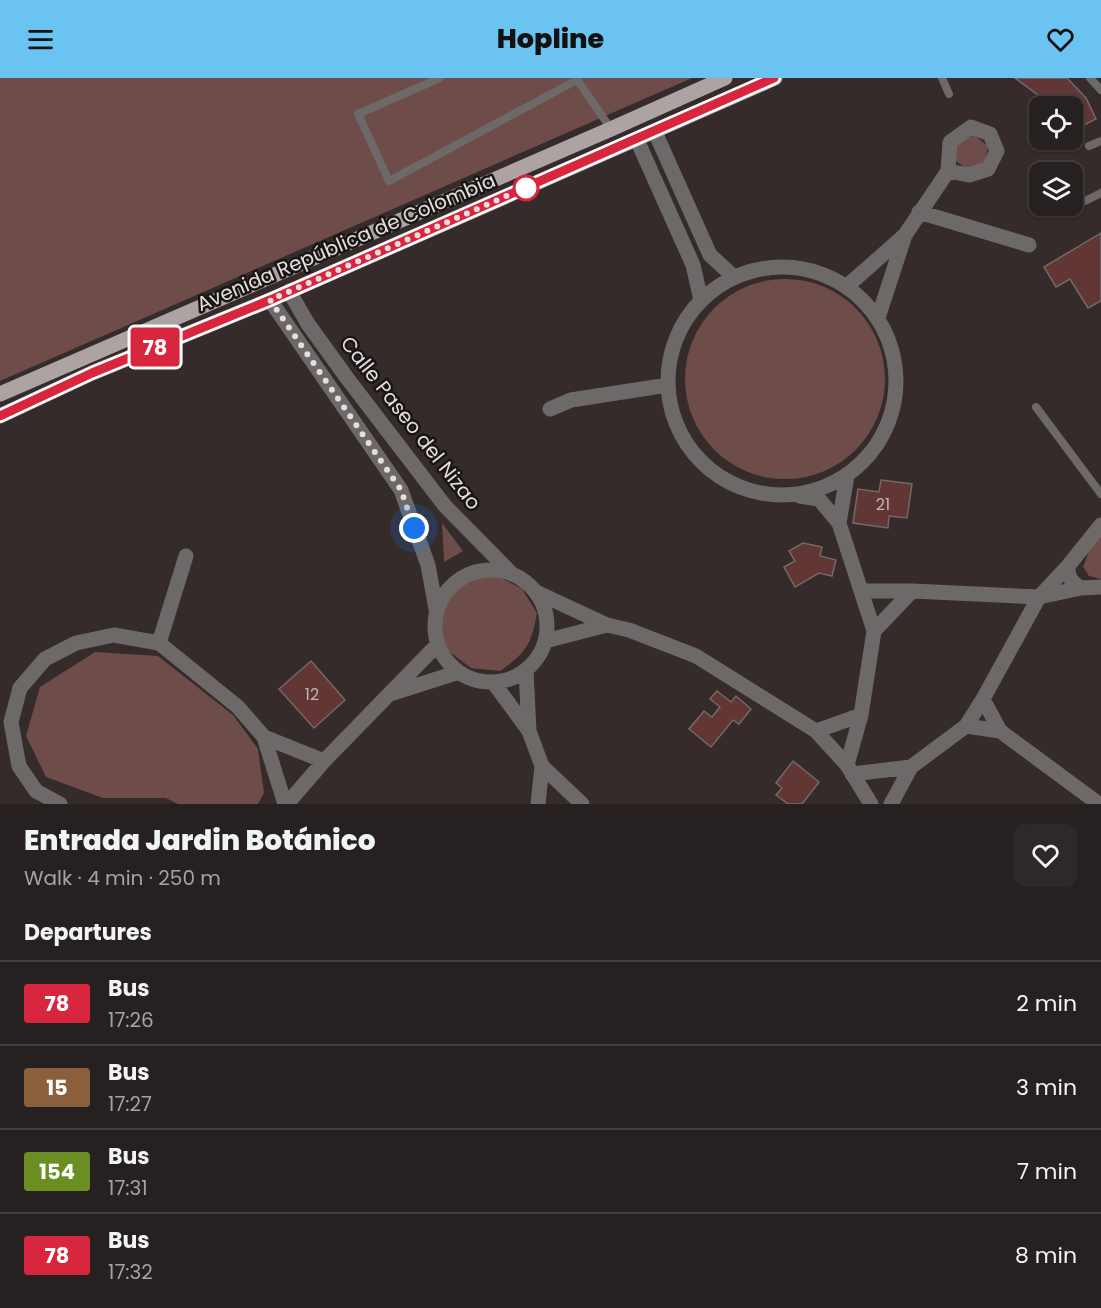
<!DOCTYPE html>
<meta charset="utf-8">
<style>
:root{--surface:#272020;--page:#2f2829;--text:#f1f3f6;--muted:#a4a3a5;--line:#433e3e;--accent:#6bc3f2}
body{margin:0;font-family:Poppins,sans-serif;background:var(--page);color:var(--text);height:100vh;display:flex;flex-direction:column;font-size:22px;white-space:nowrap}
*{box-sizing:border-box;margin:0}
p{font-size:20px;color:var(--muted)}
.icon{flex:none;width:33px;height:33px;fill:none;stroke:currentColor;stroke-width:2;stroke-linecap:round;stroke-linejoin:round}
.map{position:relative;height:726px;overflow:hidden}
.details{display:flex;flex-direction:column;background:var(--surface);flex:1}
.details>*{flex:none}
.badge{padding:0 12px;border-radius:4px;font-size:21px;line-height:39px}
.fabs{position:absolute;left:1029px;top:18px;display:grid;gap:12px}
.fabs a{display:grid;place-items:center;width:54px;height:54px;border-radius:12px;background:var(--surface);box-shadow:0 2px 4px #0004,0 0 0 2px var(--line);font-size:30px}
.you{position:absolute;width:30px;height:30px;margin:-15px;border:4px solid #fff;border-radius:50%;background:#1a73e8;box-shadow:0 0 0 9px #1a73e833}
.map>.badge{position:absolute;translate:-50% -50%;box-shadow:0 0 0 3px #fff}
h2{padding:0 24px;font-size:22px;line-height:54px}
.round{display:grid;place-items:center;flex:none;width:63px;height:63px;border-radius:12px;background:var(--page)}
.summary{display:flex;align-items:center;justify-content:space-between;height:102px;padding:0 24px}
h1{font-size:28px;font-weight:800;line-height:45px}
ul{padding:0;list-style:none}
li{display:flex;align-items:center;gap:18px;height:84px;padding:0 24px;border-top:2px solid var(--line)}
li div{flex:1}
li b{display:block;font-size:22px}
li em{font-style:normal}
li .badge{min-width:66px;font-weight:700;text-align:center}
header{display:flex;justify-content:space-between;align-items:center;height:78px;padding:0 24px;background:var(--accent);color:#111;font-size:27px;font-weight:800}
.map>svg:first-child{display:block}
.green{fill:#6e4c49}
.building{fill:#623634;stroke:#736968;stroke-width:1.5}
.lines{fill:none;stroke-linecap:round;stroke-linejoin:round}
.lane{stroke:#6d6968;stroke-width:8}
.street{stroke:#6d6968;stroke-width:15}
.primary{stroke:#ada3a3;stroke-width:15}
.line-casing{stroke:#fff;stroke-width:14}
.line{stroke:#d7263d;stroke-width:9}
.walk{stroke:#e4dfde;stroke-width:6;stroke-dasharray:0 10.8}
.stop-dot{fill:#fff;stroke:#d7263d;stroke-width:3}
.labels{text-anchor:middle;stroke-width:5;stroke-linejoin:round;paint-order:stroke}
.number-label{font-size:16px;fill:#c4b5b4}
.street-label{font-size:20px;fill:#e4dfde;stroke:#191514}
</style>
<header><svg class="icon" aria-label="menu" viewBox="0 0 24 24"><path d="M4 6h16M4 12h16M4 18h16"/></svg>Hopline<svg class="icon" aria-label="heart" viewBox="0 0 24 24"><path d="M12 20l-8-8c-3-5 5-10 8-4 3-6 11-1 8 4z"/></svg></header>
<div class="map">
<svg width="1101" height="726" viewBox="0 0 1101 726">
<rect width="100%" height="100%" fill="#342b2a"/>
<path class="green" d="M0,0H692L0,303Z
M974,57L988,68L985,85L969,92L954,82L957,65Z
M685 301a100 100 0 1 1 200 0a100 100 0 1 1-200 0Z
M442,445L463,473L444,484Z
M1101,457V501L1089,498L1083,489L1088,476Z
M494,496L522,511L537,535C531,567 527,574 500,593L471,590L447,572L437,541L449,518L465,500Z
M95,574L158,578L233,637L258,671L264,715L258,726H178L166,720H103L46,699L26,658L40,609Z"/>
<path class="building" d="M1015,0H1067L1086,20L1096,41L1072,53V28H1053Z
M1101,155V223L1088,230L1070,201L1056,209L1044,189Z
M881,402L912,406L907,440L889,438L888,450L853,445L858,411L879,414Z
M803,465L822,469L820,478L836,482L832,498L819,495L795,509L784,489L795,483L789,473Z
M311,583L345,622L314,650L279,611Z
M717,613L731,624L736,618L751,631L739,646L733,642L711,669L689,651L704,633L712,639L720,629L710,621Z
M793,683L819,704L802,726H788L776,717L782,710L776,705Z"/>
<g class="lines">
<path class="lane" d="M440,0L358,36L389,103L577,2
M576,0L611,51
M942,0L949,16
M1090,0L1101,12
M1089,68L1101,63
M1085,123L1101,115
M1036,329L1101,416"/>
<path class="street" d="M655,54L710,177L734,199
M637,62L693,187L701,222
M919,134L1029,167
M668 303a114 114 0 1 1 228 0a114 114 0 1 1-228 0Z
M846,209L905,157
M289,213L308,246L347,300L445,428L511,495
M270,222L401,412L428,487L436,531
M878,240L905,157L948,93L950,64L971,49L990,56L997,73L988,91L969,97L948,93
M550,331L571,322L668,307
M800,418L819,421L839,445L874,553L861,637L816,653
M839,445L847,398
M1101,447L1068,488C1068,500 1071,504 1081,510L1101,509
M435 548a56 56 0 1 1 112 0a56 56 0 1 1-112 0Z
M862,513H912L1039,519L1081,510
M536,514L607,547L629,552L696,578L816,653L847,687L871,726
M874,553L912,513
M545,563L607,547
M159,565L186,478
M526,592L529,653
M493,604L529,653L542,688L582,726
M393,615L459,594
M983,621L1000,653L1099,726
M966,648L1000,653
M264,659L324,683
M847,687L861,637
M852,696L911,689
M60,726L36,713L19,688L11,644L20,610L45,581L76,565L114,557L159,565L238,629L264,659L285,726
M287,726L324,683L438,566
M538,726L542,688
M891,726L911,689L966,648L983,621L1039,519L1068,488"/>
<path class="primary" d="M0,316L611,51L725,0
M0,338L92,295L270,222L775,0"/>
</g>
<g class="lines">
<defs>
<path id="line" d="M0,338L92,295L270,222L774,0"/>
</defs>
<use href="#line" class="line-casing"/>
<use href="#line" class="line"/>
<path class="walk" d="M414,450L401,412L270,222L534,106L526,110"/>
</g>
<circle class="stop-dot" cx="526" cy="110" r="12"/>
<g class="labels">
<g class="number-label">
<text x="883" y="432">21</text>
<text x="312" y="622">12</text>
</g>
<g class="street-label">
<text transform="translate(346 164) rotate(-23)" y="7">Avenida República de Colombia</text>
<text transform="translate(411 345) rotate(52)" y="7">Calle Paseo del Nizao</text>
</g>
</g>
</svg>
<div class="fabs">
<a><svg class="icon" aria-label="locate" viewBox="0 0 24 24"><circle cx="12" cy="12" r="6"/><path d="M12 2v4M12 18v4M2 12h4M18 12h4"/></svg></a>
<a><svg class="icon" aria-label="layers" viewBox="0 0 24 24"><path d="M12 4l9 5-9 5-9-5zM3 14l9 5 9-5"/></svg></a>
</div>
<div class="you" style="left:414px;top:450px"></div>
<b class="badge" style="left:155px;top:269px;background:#d7263d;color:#fff">78</b>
</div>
<section class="details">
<div class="summary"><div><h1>Entrada Jardin Botánico</h1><p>Walk · 4 min · 250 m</p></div><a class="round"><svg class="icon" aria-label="heart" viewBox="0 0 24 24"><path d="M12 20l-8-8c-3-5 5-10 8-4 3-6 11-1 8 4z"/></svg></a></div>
<h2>Departures</h2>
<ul>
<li><span class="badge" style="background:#d7263d;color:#fff">78</span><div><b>Bus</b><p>17:26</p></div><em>2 min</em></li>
<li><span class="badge" style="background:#8b5e3c;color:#fff">15</span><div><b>Bus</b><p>17:27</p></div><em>3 min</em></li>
<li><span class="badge" style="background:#6b8e23;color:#fff">154</span><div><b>Bus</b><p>17:31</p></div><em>7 min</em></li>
<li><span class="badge" style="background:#d7263d;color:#fff">78</span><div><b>Bus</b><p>17:32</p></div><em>8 min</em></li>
</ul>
</section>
